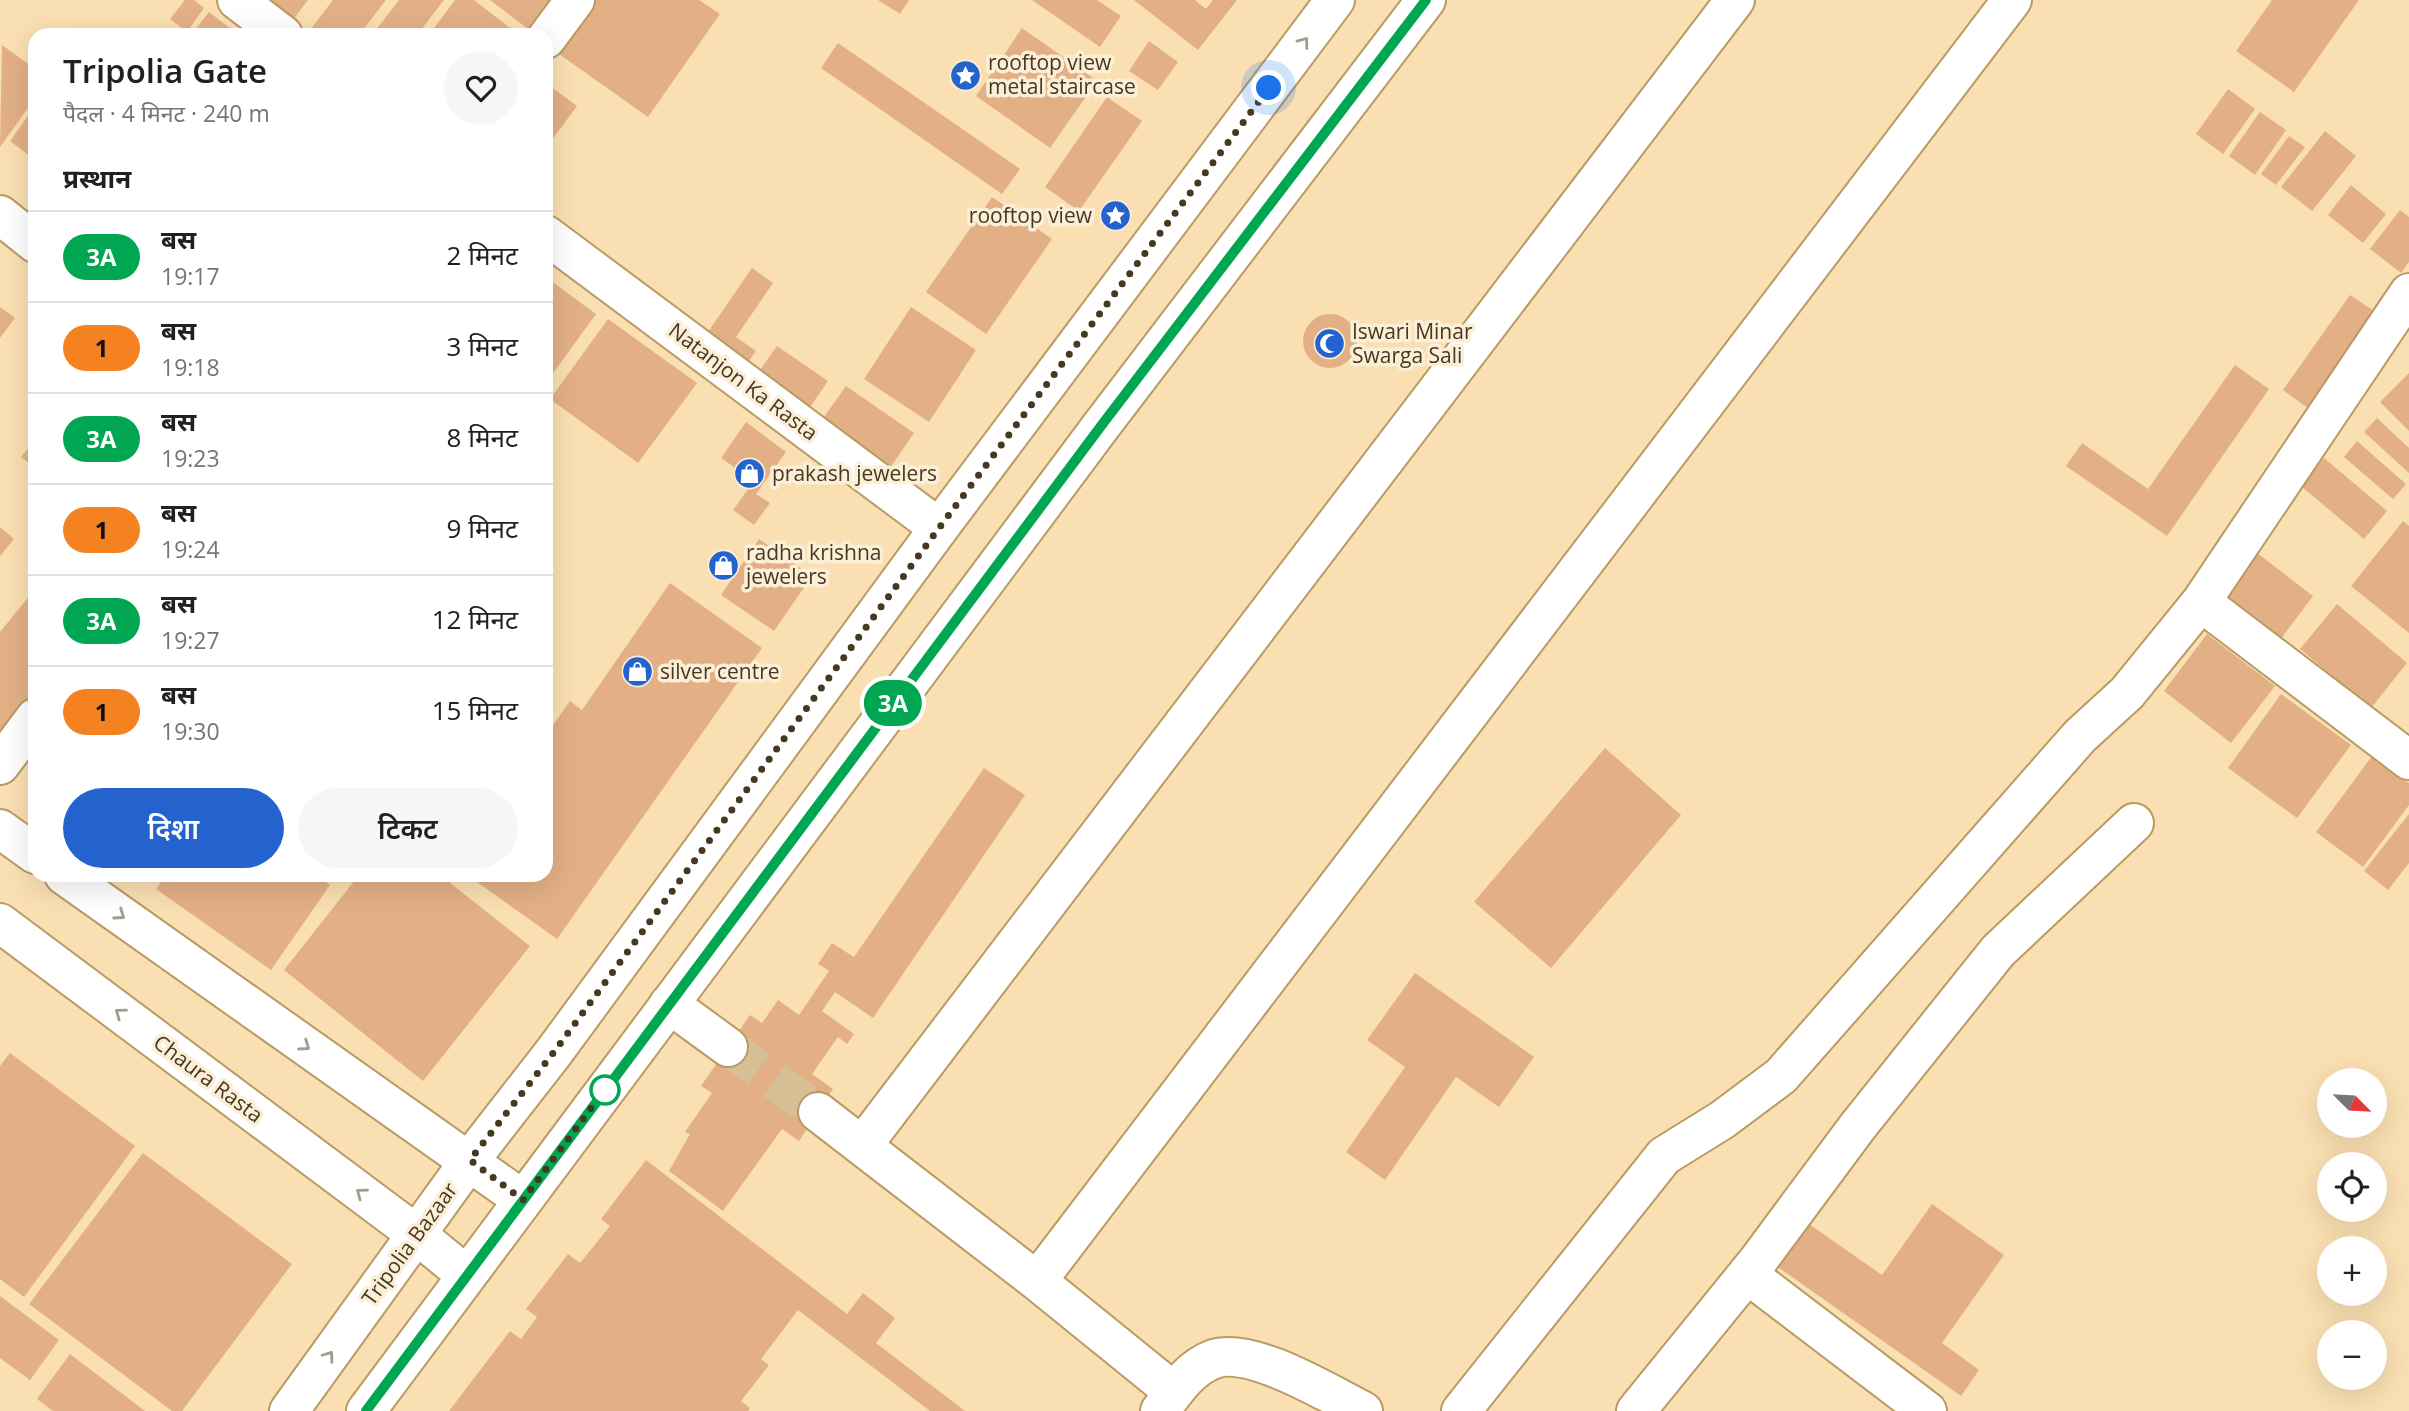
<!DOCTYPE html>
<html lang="hi">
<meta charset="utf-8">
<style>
:root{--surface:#fff;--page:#f6f6f6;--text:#202124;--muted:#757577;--line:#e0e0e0;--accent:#2462ce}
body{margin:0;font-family:"Open Sans","Noto Sans Devanagari",sans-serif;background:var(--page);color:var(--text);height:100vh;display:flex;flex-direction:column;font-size:26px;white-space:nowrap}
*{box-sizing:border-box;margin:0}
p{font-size:23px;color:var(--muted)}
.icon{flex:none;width:38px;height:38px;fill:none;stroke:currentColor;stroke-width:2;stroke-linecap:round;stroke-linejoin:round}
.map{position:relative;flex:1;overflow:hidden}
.sheet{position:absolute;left:28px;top:28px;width:525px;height:854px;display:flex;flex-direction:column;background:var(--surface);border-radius:21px;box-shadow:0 7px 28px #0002}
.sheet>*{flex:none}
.badge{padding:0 14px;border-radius:23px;font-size:24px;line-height:46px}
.needle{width:46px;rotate:114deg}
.controls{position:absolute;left:2317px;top:1068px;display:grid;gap:14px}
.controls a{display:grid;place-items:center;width:70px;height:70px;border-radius:50%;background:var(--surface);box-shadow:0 7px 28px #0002;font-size:35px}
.you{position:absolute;width:35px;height:35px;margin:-18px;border:5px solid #fff;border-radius:50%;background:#1a73e8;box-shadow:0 0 0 10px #1a73e833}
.map>.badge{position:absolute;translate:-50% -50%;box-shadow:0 0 0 4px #fff}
h2{padding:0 35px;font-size:26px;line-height:63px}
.round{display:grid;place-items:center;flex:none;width:74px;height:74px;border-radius:37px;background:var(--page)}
.head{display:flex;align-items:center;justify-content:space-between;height:119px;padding:0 35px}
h1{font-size:33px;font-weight:600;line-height:52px}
.cta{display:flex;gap:14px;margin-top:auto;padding:14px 35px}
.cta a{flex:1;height:80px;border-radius:42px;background:var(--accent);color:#fff;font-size:28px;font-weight:600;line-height:80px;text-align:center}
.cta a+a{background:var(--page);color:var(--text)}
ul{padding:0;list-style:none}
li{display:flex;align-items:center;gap:21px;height:91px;padding:0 35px;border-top:2px solid var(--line)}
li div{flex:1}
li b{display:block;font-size:26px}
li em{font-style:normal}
li .badge{min-width:77px;font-weight:700;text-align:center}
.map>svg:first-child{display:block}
.building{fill:#e3b085}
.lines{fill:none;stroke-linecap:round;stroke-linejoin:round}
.minor-tunnel{stroke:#d6be95;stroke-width:38;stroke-dasharray:38 19;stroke-linecap:butt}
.minor-casing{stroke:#ba9a63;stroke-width:42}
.major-casing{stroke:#ba9a63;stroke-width:42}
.minor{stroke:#fff;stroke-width:38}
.major{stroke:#fff;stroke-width:38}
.oneway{stroke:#a29c90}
.line-casing{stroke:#fff;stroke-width:16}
.line{stroke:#00a651;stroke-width:10}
.walk{stroke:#463821;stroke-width:7;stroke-dasharray:0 12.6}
.stop-dot{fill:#fff;stroke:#00a651;stroke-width:3.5}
.labels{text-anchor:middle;stroke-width:7;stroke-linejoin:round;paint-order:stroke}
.poi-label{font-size:21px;fill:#463821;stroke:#fcefd8;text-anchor:start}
.street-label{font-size:21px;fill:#463821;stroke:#fcefd8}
</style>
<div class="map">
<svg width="2409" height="1411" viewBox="0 0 2409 1411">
<rect width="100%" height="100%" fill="#fadfb2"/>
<path class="building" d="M185,0H194L204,8L187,32L170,19Z
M258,0H308L290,24Z
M333,0H386L359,35H317L310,30Z
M399,0H444L417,35H372Z
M455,0H474L519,35H429Z
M490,0H564L536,35Z
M596,0H699L720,14L648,117L559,54Z
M878,0H909L900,14Z
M1032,0H1097L1121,16L1100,47Z
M1134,0H1195L1206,9L1213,0H1237L1198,50Z
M2272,0H2359L2294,92L2236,51Z
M209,12L239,35H191Z
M1022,28L1097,81L1050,148L976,96Z
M1149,41L1178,62L1158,90L1129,71Z
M838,43L1020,169L1002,194L821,68Z
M2,45L35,69V98L0,147Z
M546,83L577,106L546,148Z
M2228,89L2255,109L2223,154L2196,134Z
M1107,97L1142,121L1079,211L1045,187Z
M35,106V160L10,141Z
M2260,112L2286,130L2255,175L2229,156Z
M2325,131L2356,156L2312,211L2281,187Z
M2289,136L2305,147L2276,185L2261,174Z
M2351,185L2386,214L2363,243L2328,215Z
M992,197L1052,239L986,334L926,292Z
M2400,210L2409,217V262L2401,273L2370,249Z
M752,268L773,283L736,337L756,351L742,371L701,342Z
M546,277L596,314L546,383Z
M2350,295L2377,313L2309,409L2283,390Z
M0,307L15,318L0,338Z
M911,307L976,350L929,422L864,379Z
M1303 341a27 27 0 1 1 54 0a27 27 0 1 1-54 0Z
M608,319L697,383L638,463L550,399Z
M777,346L828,381L806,413L755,377Z
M2235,365L2269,389L2167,536L2066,466L2082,443L2148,489Z
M2409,373V431L2380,402Z
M846,386L914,433L885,475L817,427Z
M2377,418L2409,448V473L2364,432Z
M746,422L786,452L756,494L770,503L754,525L733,510L754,481L721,458Z
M35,440V468L21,457Z
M2357,441L2406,484L2393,499L2344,457Z
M2324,458L2387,511L2364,539L2301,486Z
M2403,521L2409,526V633L2351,586Z
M0,527L14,539L0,556Z
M759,539L812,576L774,631L721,595Z
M2256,552L2313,596L2277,644L2219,600Z
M670,583L762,648L557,939L467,875H546V735L570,701L582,710Z
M35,589V701L0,745V632Z
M2337,604L2407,663L2371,708L2300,649Z
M2207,634L2275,686L2231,743L2164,691Z
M2281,694L2351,745L2297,818L2228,768Z
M1605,748L1681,815L1551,968L1474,902Z
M2372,756L2409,783V805L2363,867L2316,832Z
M984,768L1025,795L873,1018L835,992L822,1011L854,1034L847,1044L838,1037L812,1074L833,1089L799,1141L782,1129L723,1211L669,1171L690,1134L685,1132L712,1093L701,1086L750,1015L762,1023L778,1000L799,1015L829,971L818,964L832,943L854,957Z
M2409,814V863L2388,890L2364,871Z
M166,875H316L330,885L271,970L156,889Z
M359,875H440L530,946L423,1081L284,970Z
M1415,973L1534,1057L1499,1107L1456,1077L1385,1180L1346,1152L1405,1067L1367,1040Z
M10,1053L135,1146L24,1297L0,1279V1066Z
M143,1153L292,1264L182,1411H172L29,1304Z
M646,1160L847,1314L863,1293L895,1318L876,1343L965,1411H930L798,1310L761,1359L769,1365L741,1401L750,1408L748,1411H449L510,1331L521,1339L537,1317L526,1309L568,1254L580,1263L610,1226L601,1219Z
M1932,1204L2004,1255L1942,1343L1979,1370L1961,1396L1775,1265L1806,1222L1882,1275Z
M0,1296L59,1340L30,1380L0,1358Z
M70,1354L145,1411H53L37,1399Z"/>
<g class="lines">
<path class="minor-tunnel" d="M728,1047L818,1112"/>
<defs>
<path id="minor" d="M237,0L283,35
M546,39L575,0
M0,215L35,243
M546,235L939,528
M2201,602L2409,760
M0,765L35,718
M0,829L35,854
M64,875L523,1200
M0,923L416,1234L466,1275
M669,1004L728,1047
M818,1112L1037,1281L1174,1392
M862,1146L1735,0
M1747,1274L1927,1411
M1037,1281L2012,0
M1160,1411C1174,1392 1189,1368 1214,1359C1251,1346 1329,1394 1363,1411
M1461,1411L1664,1156L1722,1120L1781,1076L2080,736L2127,693L2201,602L2409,293
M1636,1411L1757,1262L1858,1126L1998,951L2134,823"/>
<path id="major" d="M289,1411L470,1160L554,1052L939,528L1335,0
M366,1411L1101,426L1426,0"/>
</defs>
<use href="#minor" class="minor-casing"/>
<use href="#major" class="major-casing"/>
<use href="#minor" class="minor"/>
<use href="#major" class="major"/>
</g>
<defs><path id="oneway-chevron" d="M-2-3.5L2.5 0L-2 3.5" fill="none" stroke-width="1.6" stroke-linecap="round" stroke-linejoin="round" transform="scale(1.75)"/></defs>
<g class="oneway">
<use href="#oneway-chevron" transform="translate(1304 42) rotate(-53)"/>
<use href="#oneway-chevron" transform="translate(120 915) rotate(35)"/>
<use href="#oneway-chevron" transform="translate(120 1013) rotate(-143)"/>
<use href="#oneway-chevron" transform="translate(305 1046) rotate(35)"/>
<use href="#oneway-chevron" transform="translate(361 1193) rotate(-143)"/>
<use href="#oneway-chevron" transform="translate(329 1356) rotate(-54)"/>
</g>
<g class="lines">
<defs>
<path id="line" d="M366,1411L1101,426L1426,0"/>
</defs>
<use href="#line" class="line-casing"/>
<use href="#line" class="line"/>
<path class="walk" d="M605,1090L609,1084L523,1200L470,1160L554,1052L939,528L1269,88"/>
</g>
<defs>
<symbol id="sight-disc" viewBox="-11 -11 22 22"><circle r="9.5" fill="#2462ce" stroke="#fcefd8"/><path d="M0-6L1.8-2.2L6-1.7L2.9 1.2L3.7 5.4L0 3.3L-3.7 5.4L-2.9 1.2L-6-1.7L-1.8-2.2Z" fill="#fff"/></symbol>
<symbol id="mosque-disc" viewBox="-11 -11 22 22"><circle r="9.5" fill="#2462ce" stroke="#fcefd8"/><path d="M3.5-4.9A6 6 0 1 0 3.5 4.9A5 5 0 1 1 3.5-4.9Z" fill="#fff"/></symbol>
<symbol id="shop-disc" viewBox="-11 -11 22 22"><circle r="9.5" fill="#2462ce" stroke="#fcefd8"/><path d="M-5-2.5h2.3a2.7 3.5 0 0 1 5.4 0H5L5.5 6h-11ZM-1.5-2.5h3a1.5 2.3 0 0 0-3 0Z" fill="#fff"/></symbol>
</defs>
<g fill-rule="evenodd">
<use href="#sight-disc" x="948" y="58" width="35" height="35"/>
<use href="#sight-disc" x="1098" y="198" width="35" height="35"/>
<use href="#mosque-disc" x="1312" y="326" width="35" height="35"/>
<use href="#shop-disc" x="732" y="456" width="35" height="35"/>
<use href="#shop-disc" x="706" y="548" width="35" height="35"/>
<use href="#shop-disc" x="620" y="654" width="35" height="35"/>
</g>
<circle class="stop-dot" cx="605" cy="1090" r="14"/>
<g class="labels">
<g class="poi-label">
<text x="988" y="70">rooftop view<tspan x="988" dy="24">metal staircase</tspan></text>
<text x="1092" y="223" text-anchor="end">rooftop view</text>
<text x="1352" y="339">Iswari Minar<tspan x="1352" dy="24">Swarga Sali</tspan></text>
<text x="772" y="481">prakash jewelers</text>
<text x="746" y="560">radha krishna<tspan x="746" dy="24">jewelers</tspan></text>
<text x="660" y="679">silver centre</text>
</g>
<g class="street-label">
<text transform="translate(743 382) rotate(37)" y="7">Natanjon Ka Rasta</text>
<text transform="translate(208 1079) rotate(37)" y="7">Chaura Rasta</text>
<text transform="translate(410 1244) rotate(-54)" y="7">Tripolia Bazaar</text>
</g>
</g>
</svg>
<div class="controls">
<a><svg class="needle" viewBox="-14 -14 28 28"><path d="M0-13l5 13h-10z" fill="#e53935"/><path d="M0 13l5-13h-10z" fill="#757577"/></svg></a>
<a><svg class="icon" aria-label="locate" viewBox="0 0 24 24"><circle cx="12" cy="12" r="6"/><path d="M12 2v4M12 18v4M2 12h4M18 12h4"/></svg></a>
<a>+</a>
<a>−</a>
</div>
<div class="you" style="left:1269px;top:88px"></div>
<b class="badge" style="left:893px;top:703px;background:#00a651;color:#fff">3A</b>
<section class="sheet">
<div class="head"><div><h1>Tripolia Gate</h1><p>पैदल · 4 मिनट · 240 m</p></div><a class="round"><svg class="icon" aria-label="heart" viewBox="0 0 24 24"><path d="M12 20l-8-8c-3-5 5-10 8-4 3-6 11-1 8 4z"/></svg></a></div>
<h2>प्रस्थान</h2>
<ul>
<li><span class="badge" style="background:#00a651;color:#fff">3A</span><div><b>बस</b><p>19:17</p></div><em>2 मिनट</em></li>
<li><span class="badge" style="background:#f58220;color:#111">1</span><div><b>बस</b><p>19:18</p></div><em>3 मिनट</em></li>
<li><span class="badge" style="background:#00a651;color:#fff">3A</span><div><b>बस</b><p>19:23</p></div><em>8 मिनट</em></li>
<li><span class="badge" style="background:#f58220;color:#111">1</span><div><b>बस</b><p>19:24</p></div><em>9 मिनट</em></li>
<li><span class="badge" style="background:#00a651;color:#fff">3A</span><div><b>बस</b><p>19:27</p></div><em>12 मिनट</em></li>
<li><span class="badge" style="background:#f58220;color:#111">1</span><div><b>बस</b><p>19:30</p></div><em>15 मिनट</em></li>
</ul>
<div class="cta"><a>दिशा</a><a>टिकट</a></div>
</section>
</div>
